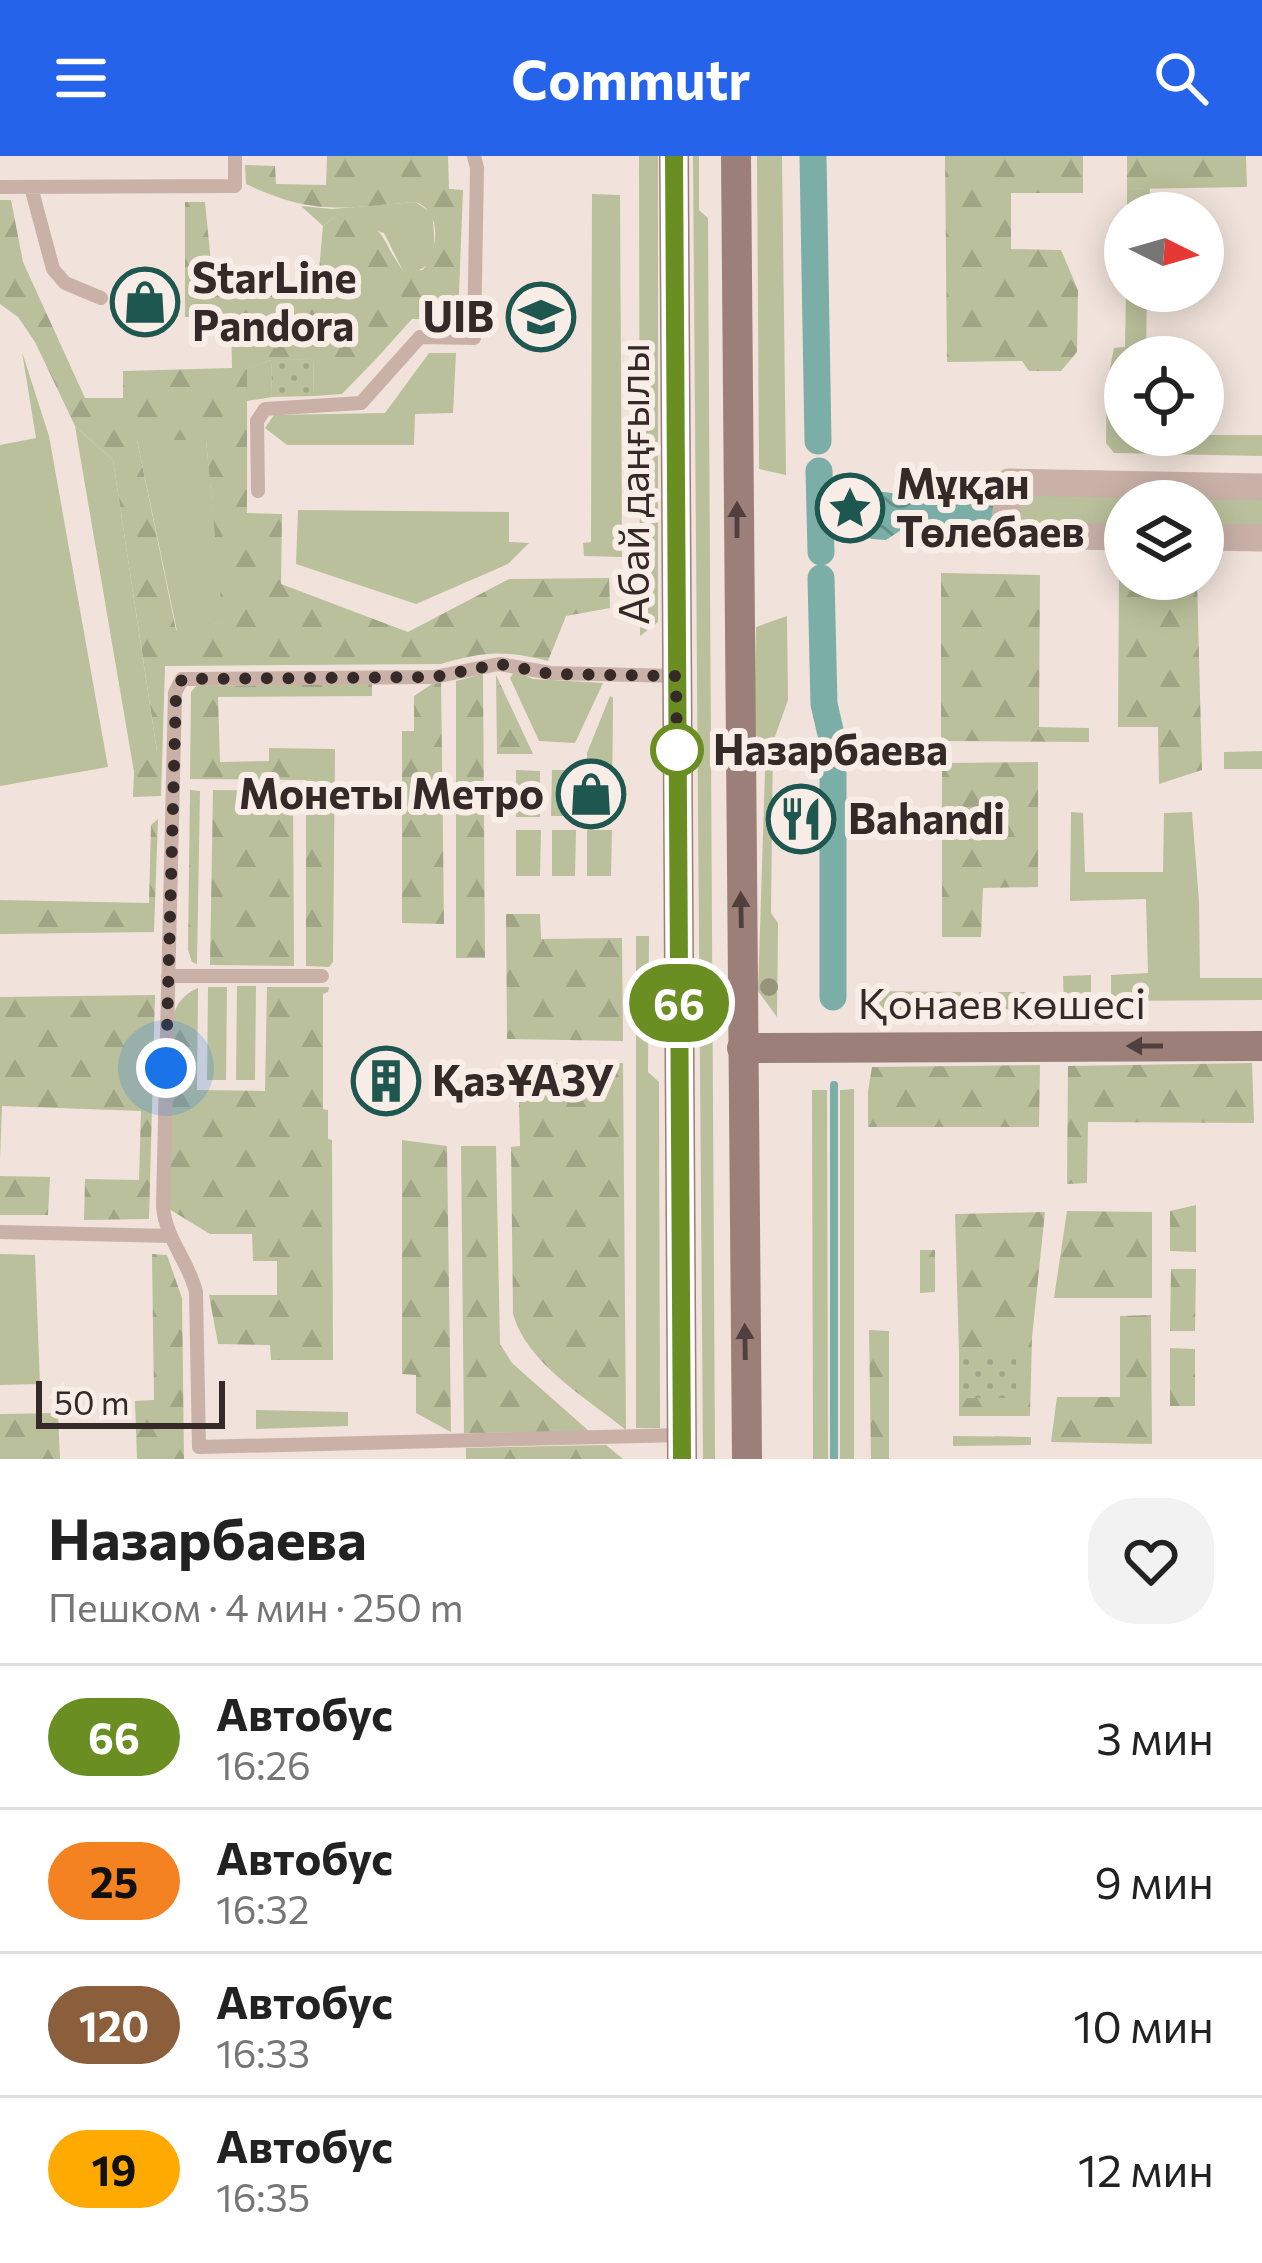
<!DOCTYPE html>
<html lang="ru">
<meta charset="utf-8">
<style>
:root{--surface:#fff;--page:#f2f2f2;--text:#222;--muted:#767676;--line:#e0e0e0;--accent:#2563eb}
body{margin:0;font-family:Commissioner,sans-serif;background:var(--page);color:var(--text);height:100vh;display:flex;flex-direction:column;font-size:45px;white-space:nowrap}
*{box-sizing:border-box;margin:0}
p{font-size:39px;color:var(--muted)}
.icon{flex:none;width:66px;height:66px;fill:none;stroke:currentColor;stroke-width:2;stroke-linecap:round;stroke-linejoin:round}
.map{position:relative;height:1303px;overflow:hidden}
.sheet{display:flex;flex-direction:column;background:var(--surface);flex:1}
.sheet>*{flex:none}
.badge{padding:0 24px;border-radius:39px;font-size:42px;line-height:78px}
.needle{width:78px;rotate:95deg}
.controls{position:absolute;left:1104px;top:36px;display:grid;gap:24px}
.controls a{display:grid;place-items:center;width:120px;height:120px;border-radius:50%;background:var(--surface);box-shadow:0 6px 30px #0003;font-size:60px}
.scale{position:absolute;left:36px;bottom:30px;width:189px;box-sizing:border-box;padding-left:12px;border:6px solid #362a28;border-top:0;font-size:33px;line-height:42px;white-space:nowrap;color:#362a28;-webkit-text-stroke:9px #f9eee7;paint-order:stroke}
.you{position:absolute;width:60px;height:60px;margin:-30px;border:9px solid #fff;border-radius:50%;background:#1a73e8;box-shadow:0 0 0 18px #1a73e833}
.map>.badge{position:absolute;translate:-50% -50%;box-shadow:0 0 0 6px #fff}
.round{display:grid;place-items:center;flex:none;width:126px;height:126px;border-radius:48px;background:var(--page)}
.overview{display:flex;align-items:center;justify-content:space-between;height:204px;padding:0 48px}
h1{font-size:57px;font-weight:700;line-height:90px}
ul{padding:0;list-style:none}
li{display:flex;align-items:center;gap:36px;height:144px;padding:0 48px;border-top:3px solid var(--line)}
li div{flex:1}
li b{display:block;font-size:45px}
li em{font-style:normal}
li .badge{min-width:132px;font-weight:700;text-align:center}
header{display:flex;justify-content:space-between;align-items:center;height:156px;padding:0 48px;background:var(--accent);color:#fff;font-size:54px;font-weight:700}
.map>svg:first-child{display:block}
.grass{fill:#bac09b}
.forest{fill:url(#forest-firs);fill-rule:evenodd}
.park{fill:url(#park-dots)}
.water{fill:url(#water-waves)}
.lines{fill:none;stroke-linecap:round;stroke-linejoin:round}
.stream{stroke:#7baea7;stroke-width:8}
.canal{stroke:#7baea7;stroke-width:27}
.lane{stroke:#c9b1a7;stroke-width:14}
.street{stroke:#c9b1a7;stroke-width:27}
.secondary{stroke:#9d7f79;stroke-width:30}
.tree{fill:#96947b}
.oneway{fill:#503f3c}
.line-casing{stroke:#fff;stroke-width:27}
.line{stroke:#6b8e23;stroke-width:18}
.walk{stroke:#362a28;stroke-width:12;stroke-dasharray:0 21.6}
.stop-dot{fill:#fff;stroke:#6b8e23;stroke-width:6}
.labels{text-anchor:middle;stroke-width:12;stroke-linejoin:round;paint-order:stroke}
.poi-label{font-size:42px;font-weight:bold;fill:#362a28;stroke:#f9eee7;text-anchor:start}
.street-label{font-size:42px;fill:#362a28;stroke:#f9eee7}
.stop-label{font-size:42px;font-weight:bold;fill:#362a28;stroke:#f9eee7;text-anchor:start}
</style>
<header><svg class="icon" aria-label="menu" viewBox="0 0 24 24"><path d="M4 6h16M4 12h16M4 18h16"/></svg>Commutr<svg class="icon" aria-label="search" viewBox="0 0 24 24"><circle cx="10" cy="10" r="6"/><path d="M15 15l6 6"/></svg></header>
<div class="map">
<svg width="1262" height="1303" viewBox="0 0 1262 1303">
<defs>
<pattern id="forest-firs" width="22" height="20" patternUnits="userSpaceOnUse" patternTransform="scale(3)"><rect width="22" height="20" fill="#bac09b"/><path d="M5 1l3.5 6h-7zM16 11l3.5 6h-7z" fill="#a0a586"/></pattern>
<pattern id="park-dots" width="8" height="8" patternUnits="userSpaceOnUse" patternTransform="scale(3)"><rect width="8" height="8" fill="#bac09b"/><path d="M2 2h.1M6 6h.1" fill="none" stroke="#a0a586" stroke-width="1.8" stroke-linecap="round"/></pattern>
<pattern id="water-waves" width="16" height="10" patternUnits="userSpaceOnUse" patternTransform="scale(3)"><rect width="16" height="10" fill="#7baea7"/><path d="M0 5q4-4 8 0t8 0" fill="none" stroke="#668e88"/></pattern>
</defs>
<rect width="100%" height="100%" fill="#f1e3db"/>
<path class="grass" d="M639,0H658V466L640,480Z
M693,0H699V54L708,62L715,1303H703Z
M757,0H782L786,319L759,313Z
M1150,32L1149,57H1127V33Z
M592,38L620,39L622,401L584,400L583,387L591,386Z
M415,46L432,57C435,83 440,120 403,115L384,77L334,61L323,70L301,50L332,53Z
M1126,135H1147L1146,201H1125V279H1262V300L1114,297L1106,287L1107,227L1114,192L1125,191Z
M22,196L49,280L108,611L0,630V289L36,282Z
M429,197H456L453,257L415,258L414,289H287L265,272L274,259L385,257Z
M313,203H376L342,238L314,240Z
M271,204L272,241L247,245L246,213Z
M75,270L113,304L157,596L134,616Z
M137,284H206L224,466L177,475Z
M1009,326L1262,331V382L1203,381V345H1125V381L1010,379Z
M298,354L509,356V386L529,387L508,408L416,448L296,408Z
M787,460L788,544L773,586L771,757L778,767L777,861L758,835L766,584L754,579L756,471Z
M515,515L533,523L603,527L575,587L539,585L510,522Z
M610,540L613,542L612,660L588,659L587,597Z
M1262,595V613H1224V596Z
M516,614L540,615V661H516Z
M552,614H575L576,660H551Z
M1071,656L1083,657L1085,716H1163L1164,657L1192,656L1199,745L1200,822H1262V844L1111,845V819L1148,817L1146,743L1070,745Z
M516,674H541L540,720H516Z
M552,674H576L575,720H552Z
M587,674H612L611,720H587Z
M636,780H649L648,916L659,926L660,1272H636Z
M1091,819V853H1064L1063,820Z
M237,830H256L255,924H236Z
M208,831H227L226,924H207Z
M863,835L961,836L960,854H863Z
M979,836H1031L1030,853L979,854Z
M854,933V1303H840V934Z
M812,934H827L828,1303H813Z
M0,1098L35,1099L40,1228L0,1229Z
M256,1254L348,1256V1270L256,1273Z"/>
<path class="forest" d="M327,0H448L449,33L463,34L458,163H412L376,203L271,204L247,213V357L282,358L281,428L408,476L509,423L609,422L610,452L566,460L548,505C504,494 484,495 441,508L165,510L161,640L133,641L134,616L157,595L113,304L75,270L35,186L18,161L0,148V44H11L23,106L85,242H123V215L232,212L231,161H185V46H205L211,107L229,137L317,136L323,70L334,61C390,70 375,74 403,115L423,114C438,95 443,55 415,46C343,52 314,60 246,28L245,9L275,10L276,28L326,29ZM137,284H206L223,466L176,474Z
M945,0H1083V37H1011V93L1061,94L1078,134L1077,196L1061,215H1029L1022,205L947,206Z
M1127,0H1246L1247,31L1127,33Z
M941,417L1040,419L1039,571L1089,572V586L941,585Z
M1119,418H1125V423H1197L1202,614L1159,628L1158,571H1118Z
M483,518L485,802H456V525Z
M496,519L533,598H497Z
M441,522L444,768L402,767V575H414V540Z
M372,528V540L218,541L220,606L269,605V592L335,593L333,806L329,811L306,810V624L190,623L191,536L196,530Z
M1038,606V731L983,732L981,781H942V607Z
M190,634L200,635L197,808L192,806L188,794Z
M213,634L293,635L294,810L210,809Z
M158,663L154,776L0,778V744L149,747L151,669Z
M506,758H540L541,783L622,782L623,885L507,883Z
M267,831H329L328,836L323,838V953L328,954V983L332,984L333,1204H271L270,1189L218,1188L209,1139H277V1105H253L252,1078H210L169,1053V872C175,852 179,840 198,832L197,934L265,935Z
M155,839L149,1063L84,1064L85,1023L139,1024L141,955L2,950L0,1004V841Z
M518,907H623L626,1274C587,1242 527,1208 513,1158L511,991L520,990Z
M1252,907L1254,967L1088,966L1087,1027L1067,1028L1068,910Z
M1040,909L1039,971H868V935L872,911Z
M402,984L447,990L451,1276L416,1257V1219L402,1218Z
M461,990H496L500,1188L512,1207L590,1276L464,1277Z
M0,1020L50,1021L48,1059H0Z
M1196,1049V1096L1170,1095V1055Z
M1067,1055L1152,1056V1142H1054Z
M1045,1056L1032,1182L1030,1260H959V1242L1016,1241V1198L959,1197L955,1058Z
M920,1094H935V1136L920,1137Z
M152,1098L167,1099L182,1142L184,1303H137L135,1245L154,1244Z
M1171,1113H1196L1195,1175H1170Z
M1151,1159L1152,1288L1051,1286L1057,1241H1120V1160Z
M869,1174L889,1175V1303H871Z
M1170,1192L1195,1193V1250H1170Z
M58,1257L60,1303H0V1258Z
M953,1280L1031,1281V1289L953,1290Z
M606,1289L623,1303H466V1292Z"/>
<path class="park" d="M313,203L314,240L272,241L271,204Z
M959,1197H1016V1242H959Z"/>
<path class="water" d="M875,335L892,337L902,346L993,344V372L901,374L886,384L871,383L859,373L855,359L860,344Z"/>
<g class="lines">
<path class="stream" d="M834,929V1303"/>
<path class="canal" d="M813,0L818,285
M819,315L821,396
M821,422L824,548L833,587V841"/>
<path class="lane" d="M0,31L235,30V0
M31,31L53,113L65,127L101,142
M258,335L257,265L265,253L361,247L420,181L474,182L477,12L474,0
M677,520L551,517L499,508L434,521L182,523L175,537L163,1050C165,1082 189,1106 196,1136L199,1291L682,1279
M168,820H322
M0,1076L171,1080"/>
<path class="street" d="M1125,381L1010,379L1005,365L1009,326L1262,331
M1203,381L1262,382"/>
<path class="secondary" d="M674,0L682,1303
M736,0L747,1303
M742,892L1262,890"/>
</g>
<circle class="tree" cx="769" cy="831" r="9"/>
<defs><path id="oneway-solid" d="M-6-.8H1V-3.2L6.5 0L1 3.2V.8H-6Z" transform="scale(3)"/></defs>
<g class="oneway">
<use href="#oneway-solid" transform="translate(737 364) rotate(-90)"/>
<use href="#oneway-solid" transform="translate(741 754) rotate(-91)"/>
<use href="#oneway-solid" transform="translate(1145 890) rotate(180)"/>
<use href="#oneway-solid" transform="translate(745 1186) rotate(-91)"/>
</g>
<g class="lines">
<defs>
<path id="line" d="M674,0L682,1303"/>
</defs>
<use href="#line" class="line-casing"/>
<use href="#line" class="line"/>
<path class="walk" d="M166,912L176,537L182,523L434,521L499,508L551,518L676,520L677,594"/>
</g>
<defs>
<symbol id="shop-ring" viewBox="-11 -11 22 22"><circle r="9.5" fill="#f9eee7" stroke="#1e5650" stroke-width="1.5"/><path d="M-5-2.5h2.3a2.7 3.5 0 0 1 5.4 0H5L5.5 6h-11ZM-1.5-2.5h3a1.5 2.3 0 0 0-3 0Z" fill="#1e5650"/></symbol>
<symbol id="university-ring" viewBox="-11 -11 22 22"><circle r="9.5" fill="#f9eee7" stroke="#1e5650" stroke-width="1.5"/><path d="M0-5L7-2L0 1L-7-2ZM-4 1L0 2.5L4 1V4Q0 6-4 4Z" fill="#1e5650"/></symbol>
<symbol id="sight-ring" viewBox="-11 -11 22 22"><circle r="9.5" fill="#f9eee7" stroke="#1e5650" stroke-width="1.5"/><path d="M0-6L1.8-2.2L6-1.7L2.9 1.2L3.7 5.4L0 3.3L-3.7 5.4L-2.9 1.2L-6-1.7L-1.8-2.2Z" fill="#1e5650"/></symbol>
<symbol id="restaurant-ring" viewBox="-11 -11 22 22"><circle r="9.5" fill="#f9eee7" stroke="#1e5650" stroke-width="1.5"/><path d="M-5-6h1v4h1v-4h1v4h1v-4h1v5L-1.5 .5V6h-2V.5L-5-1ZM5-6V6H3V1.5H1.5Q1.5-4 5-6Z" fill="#1e5650"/></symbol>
<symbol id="building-ring" viewBox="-11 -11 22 22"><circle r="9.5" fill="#f9eee7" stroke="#1e5650" stroke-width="1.5"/><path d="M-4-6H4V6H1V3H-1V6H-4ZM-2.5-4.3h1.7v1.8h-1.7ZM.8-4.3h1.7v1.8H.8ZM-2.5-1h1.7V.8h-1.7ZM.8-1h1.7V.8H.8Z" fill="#1e5650"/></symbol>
</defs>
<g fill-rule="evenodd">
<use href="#shop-ring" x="107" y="108" width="76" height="76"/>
<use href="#university-ring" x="503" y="123" width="76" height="76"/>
<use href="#sight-ring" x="812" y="314" width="76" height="76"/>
<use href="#shop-ring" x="553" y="600" width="76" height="76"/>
<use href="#restaurant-ring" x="763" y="625" width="76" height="76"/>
<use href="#building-ring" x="348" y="887" width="76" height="76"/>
</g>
<circle class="stop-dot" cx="677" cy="594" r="24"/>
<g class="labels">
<g class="poi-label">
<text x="192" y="137">StarLine<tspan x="192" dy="48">Pandora</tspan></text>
<text x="494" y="176" text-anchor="end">UIB</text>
<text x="896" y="343">Мұқан<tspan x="896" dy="48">Төлебаев</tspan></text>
<text x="544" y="653" text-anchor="end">Монеты Метро</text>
<text x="848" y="678">Bahandi</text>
<text x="432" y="940">ҚазҰАЗУ</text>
</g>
<g class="street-label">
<text transform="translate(634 328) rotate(-90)" y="15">Абай даңғылы</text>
<text x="1002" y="863">Қонаев көшесі</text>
</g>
<g class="stop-label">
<text x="713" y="609">Назарбаева</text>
</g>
</g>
</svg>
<div class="controls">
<a><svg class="needle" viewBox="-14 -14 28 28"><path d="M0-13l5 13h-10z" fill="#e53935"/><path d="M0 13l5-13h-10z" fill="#767676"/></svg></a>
<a><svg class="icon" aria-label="locate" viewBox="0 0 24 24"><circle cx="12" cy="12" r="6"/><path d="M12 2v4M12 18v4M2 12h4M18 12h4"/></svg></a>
<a><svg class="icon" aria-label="layers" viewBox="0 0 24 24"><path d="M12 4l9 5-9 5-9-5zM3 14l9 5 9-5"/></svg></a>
</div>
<div class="scale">50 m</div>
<div class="you" style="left:166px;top:912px"></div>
<b class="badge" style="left:679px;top:847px;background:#6b8e23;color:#fff">66</b>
</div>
<section class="sheet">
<div class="overview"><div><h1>Назарбаева</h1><p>Пешком · 4 мин · 250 m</p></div><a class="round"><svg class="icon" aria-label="heart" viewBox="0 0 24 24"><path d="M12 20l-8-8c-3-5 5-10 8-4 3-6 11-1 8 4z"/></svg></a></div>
<ul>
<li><span class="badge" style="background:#6b8e23;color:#fff">66</span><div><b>Автобус</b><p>16:26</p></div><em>3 мин</em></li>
<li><span class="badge" style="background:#f58220;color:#111">25</span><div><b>Автобус</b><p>16:32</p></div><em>9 мин</em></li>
<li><span class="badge" style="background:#8b5e3c;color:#fff">120</span><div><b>Автобус</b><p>16:33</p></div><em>10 мин</em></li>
<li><span class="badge" style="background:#fa0;color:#111">19</span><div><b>Автобус</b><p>16:35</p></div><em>12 мин</em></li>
</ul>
</section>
